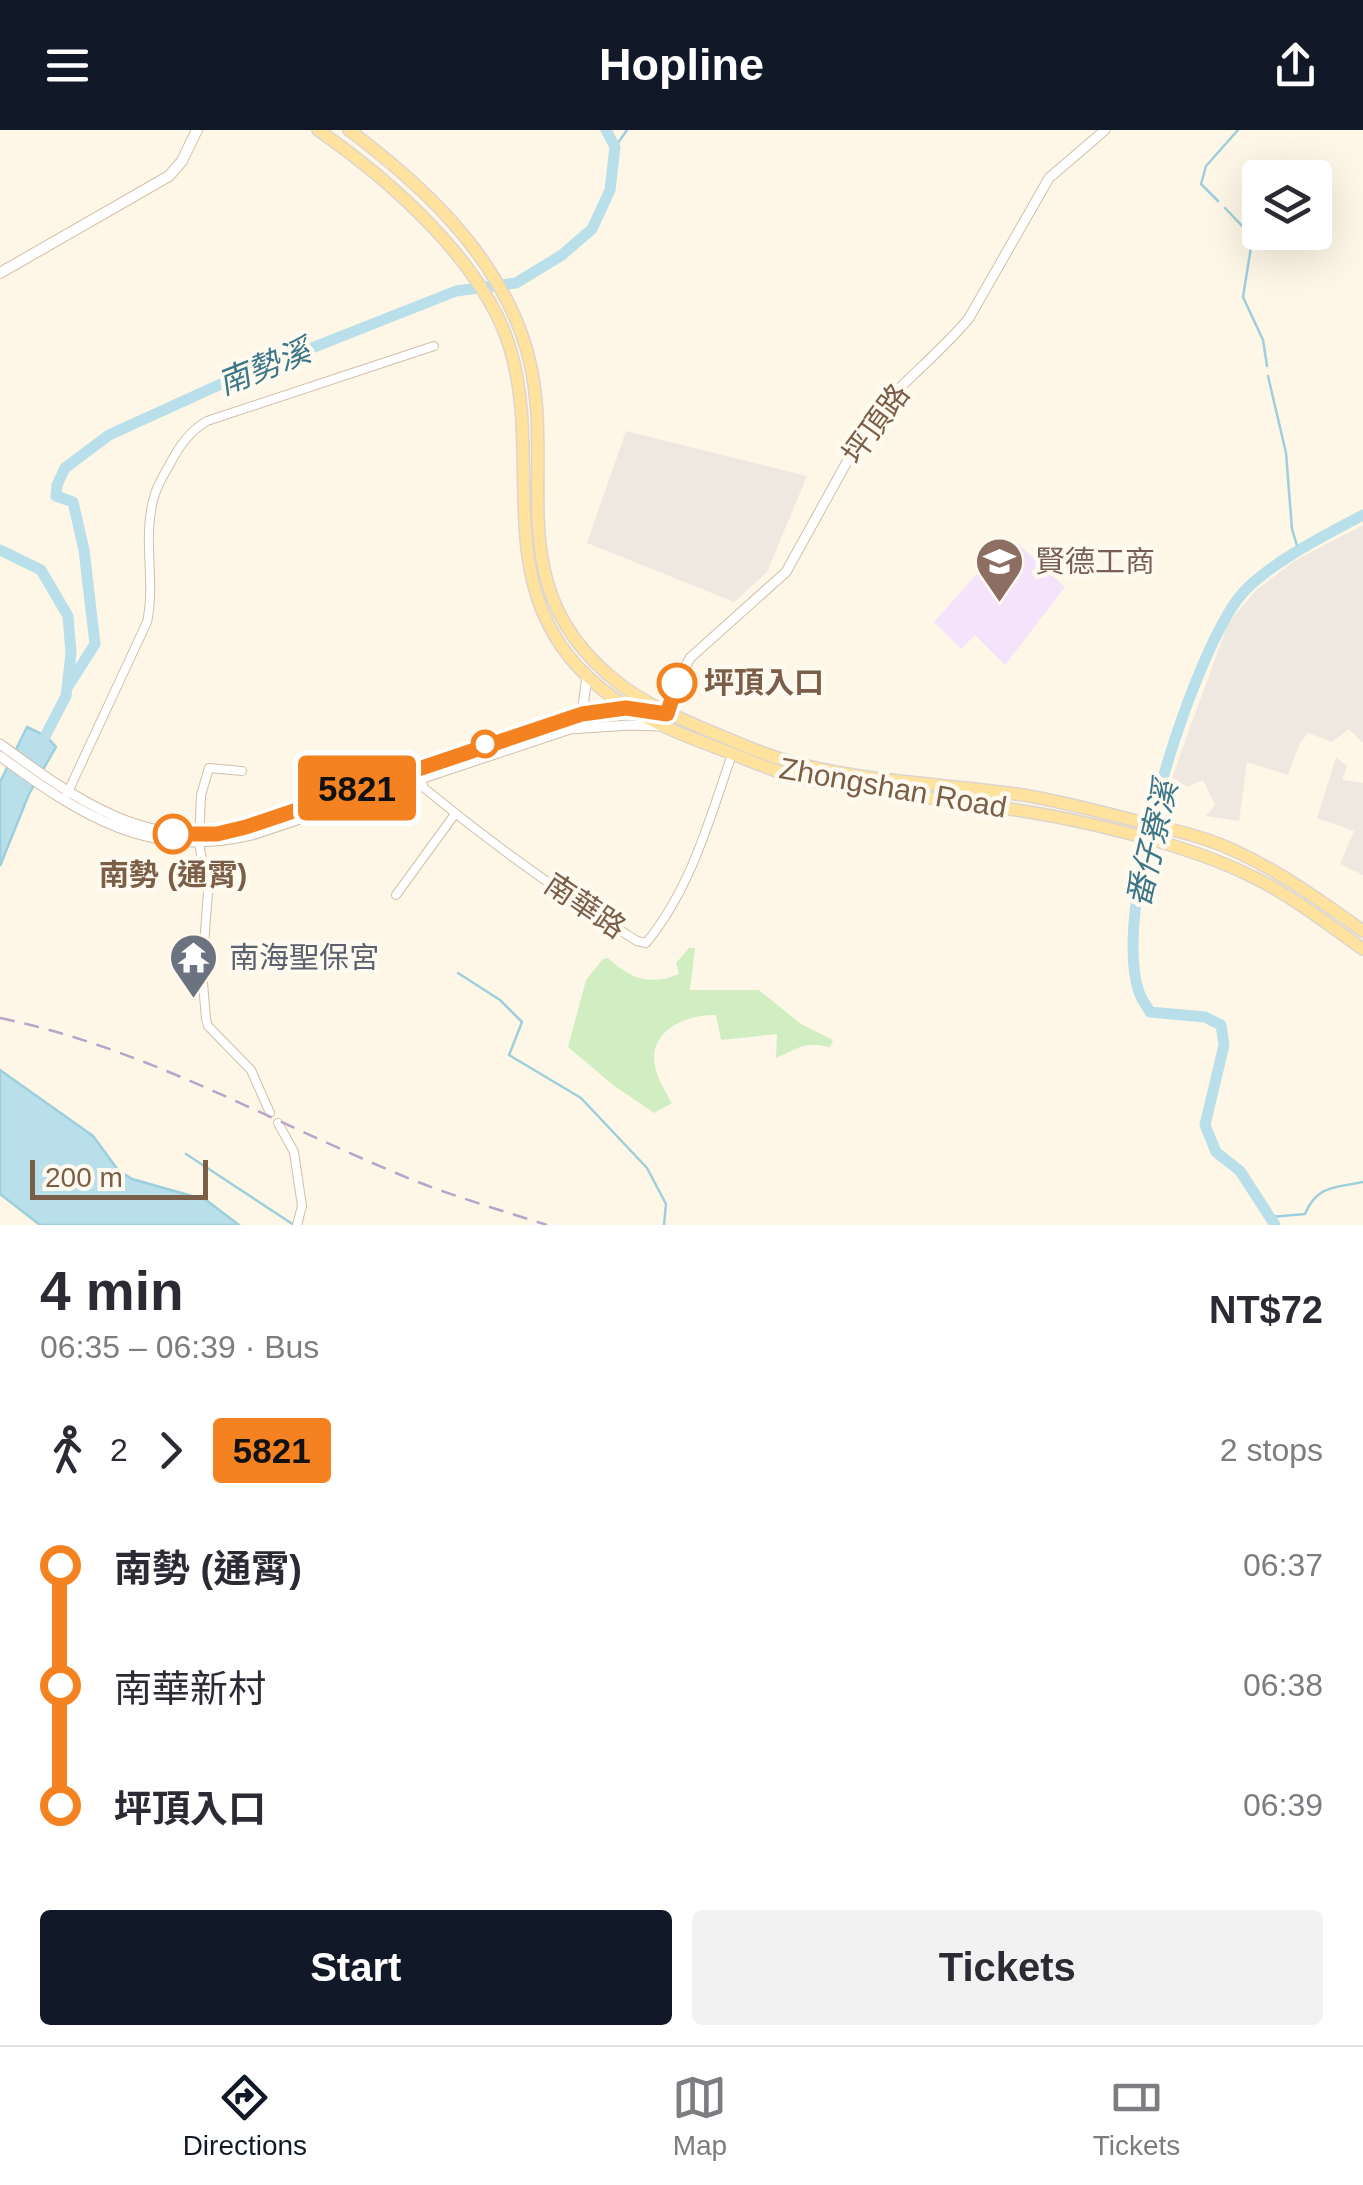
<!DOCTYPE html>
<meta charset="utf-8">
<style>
:root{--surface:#fff;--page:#f2f2f3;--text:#2b2b33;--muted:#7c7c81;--line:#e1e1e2;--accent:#111827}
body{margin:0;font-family:Helvetica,"Noto Sans TC",sans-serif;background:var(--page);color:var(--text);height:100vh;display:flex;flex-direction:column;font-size:38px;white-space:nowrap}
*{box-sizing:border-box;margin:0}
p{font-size:32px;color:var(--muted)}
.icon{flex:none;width:55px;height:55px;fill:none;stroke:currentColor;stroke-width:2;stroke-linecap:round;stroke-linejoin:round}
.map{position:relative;height:1095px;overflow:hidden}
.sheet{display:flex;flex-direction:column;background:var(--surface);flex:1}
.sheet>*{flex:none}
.badge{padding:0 20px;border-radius:8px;font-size:35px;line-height:65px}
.fabs{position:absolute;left:1242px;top:30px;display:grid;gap:20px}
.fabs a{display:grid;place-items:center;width:90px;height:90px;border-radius:10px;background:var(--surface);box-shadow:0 10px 40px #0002;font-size:50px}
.scale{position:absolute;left:30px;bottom:25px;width:178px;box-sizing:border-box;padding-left:10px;border:5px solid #7b5e48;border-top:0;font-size:28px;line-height:35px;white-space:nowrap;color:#7b5e48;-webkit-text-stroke:8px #fffaef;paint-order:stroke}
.map>.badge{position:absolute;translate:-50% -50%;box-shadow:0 0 0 5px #fff}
.legs{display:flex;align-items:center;gap:15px;height:110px;padding:0 40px;font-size:32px}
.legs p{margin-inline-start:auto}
.headline{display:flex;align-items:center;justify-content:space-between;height:170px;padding:0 40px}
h1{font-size:55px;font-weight:800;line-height:75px}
.action{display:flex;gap:20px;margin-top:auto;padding:20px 40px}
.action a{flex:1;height:115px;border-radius:10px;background:var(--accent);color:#fff;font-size:40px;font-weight:800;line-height:115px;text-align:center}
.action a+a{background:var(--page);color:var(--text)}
ul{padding:0 40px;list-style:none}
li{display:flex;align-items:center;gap:35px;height:120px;font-size:38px}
li i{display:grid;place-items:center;width:15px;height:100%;margin:0 12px;background:currentColor}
li i::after{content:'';width:25px;height:25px;margin:-12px;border:8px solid;border-radius:50%;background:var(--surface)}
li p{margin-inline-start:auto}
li:first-child i{background:linear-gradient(#0000 50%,currentColor 0)}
li:last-child i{background:linear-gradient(currentColor 50%,#0000 0)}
header{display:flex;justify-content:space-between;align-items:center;height:130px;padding:0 40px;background:var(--accent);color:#fff;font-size:45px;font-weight:800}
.tab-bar{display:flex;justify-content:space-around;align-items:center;height:140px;border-top:2px solid var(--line);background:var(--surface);font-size:28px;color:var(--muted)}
.tab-bar a{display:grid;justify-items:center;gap:5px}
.tab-bar .on{color:var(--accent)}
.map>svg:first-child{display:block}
.industrial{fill:#eee8e0}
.education{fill:#f4e3fb}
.green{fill:#d1eec3}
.water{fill:#b9dfea;stroke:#9ecfdd;stroke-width:2.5}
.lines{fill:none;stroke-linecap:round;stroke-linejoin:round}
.stream{stroke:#9ecfdd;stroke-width:2.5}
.river{stroke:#b9dfea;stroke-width:11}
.minor-casing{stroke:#d2bfab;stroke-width:10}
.tertiary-casing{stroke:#d2bfab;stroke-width:11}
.secondary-casing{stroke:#d5c0a8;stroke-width:12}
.primary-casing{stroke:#ddd5cf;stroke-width:14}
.minor{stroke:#fff;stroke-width:8}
.tertiary{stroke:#fff;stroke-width:9}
.secondary{stroke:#fff;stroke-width:10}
.primary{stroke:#ffe29d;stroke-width:11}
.rail{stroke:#bba3ca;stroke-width:2.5;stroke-dasharray:15 10;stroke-linecap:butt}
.line-1-casing{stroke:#fff;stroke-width:22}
.line-1{stroke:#f58220;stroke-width:15}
.stop-1-dot{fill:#fff;stroke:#f58220;stroke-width:5}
.labels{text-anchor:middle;stroke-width:9;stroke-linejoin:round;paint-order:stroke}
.street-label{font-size:30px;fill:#7b5e48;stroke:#fffaef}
.education-label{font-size:30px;fill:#785e54;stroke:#fffaef;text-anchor:start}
.stop-label{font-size:30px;font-weight:bold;fill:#7b5e48;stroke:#fffaef;text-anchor:start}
.worship-label{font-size:30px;fill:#5b616d;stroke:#fffaef;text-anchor:start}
.water-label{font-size:32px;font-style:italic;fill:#3c7789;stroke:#fffaef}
</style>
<header><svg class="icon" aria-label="menu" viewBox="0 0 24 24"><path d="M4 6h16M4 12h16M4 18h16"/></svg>Hopline<svg class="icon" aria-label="share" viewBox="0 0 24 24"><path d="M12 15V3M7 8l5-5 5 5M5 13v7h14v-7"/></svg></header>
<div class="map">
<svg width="1363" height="1095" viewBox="0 0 1363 1095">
<rect width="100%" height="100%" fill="#fef7e7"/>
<path class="industrial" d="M626,301L807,346L767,442L734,472L587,413Z
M1363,395V613L1349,599L1332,612L1308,603L1300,613L1288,645L1247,632L1239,691L1206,686L1215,675L1203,650L1187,657L1172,647L1228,494L1255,461L1294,431Z
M1336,627L1347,636L1342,650L1363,653V745L1340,734L1354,701L1317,688Z"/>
<path class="education" d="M1018,414L1065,457L1005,535L975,505L961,519L934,492L1000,418Z"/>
<path class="green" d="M689,818H695L690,860H759L801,894L833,910L830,917C802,911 798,919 776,928L777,904L721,910L716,885C691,884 655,897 654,927C654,944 664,959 672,973L654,983L613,955L568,917L586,850L603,829L608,828C630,849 651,856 679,844L676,833Z"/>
<path class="water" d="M27,597L46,606L56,617L29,664L0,736V652Z
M0,940L93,1006L118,1040L132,1049L206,1070L239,1095H40L0,1064Z"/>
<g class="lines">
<path class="stream" d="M615,17L627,0
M1218,71L1201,54L1206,36L1238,0
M1225,78L1247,101L1252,111L1243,167L1263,210L1267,236
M1268,246L1286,323L1292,399L1298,419
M458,843L500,870L522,892L509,925L581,968L647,1038L666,1074L664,1095
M186,1024L294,1095
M1271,1087L1305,1084C1317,1055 1335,1058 1363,1052"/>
<path class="river" d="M0,420L41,440L68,486L71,524L66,566L40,616
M67,558L95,514L84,420L73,372L56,366L57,355L65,338L109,305L221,254L456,161L516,153L562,125L592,99L610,60L615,17L606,0
M1275,1095L1240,1041L1216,1022L1205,995L1224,915L1221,895L1205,887L1150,882C1147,876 1141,869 1139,862C1111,782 1188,538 1237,470C1261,437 1327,404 1363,385"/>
<defs>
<path id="minor" d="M242,641L209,638L201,665L199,713L208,762L202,841L206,889L208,896L251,940L270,983
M419,645L424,658C492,714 563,765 637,811L646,813C690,760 710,689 732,624
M67,664L147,492C156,451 142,409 154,367C157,355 165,343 171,332C180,315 190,301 207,291L434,216
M396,765L455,684
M278,993L294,1022L302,1076L297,1095"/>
<path id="tertiary" d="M582,584L587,546
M667,585L677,553L690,528L786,442L869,292C899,253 939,225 969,188L1049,48L1105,0
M0,614C74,668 149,724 245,697L582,584L626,578L664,583
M0,626C80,685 149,730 252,705L570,599L629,595L661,596"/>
<path id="secondary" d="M0,143L169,46L182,31L197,0"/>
<path id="primary" d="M318,0C390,50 484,132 510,218C544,331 489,455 589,548C622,579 664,598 707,614C742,627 777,644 814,651C906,668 999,673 1090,694C1146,707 1204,722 1255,748C1293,767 1329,795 1363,819
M349,0C421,54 491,119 522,205C567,331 487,453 621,555C649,576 681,589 714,603C737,612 761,624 785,630C859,652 940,653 1016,664C1058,670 1100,682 1141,692C1173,700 1206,707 1235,721C1281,742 1322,772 1363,801"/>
</defs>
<use href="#minor" class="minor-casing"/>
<use href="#tertiary" class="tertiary-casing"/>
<use href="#secondary" class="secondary-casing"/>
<use href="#primary" class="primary-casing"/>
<use href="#minor" class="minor"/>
<use href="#tertiary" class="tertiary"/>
<use href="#secondary" class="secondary"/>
<use href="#primary" class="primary"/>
<path class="rail" d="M0,888C141,917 264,988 396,1043C445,1064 497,1079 547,1095"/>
</g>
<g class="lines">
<defs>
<path id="line-1" d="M173,704H217L246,697L582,584L626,578L667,584L677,553"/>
</defs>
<use href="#line-1" class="line-1-casing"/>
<use href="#line-1" class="line-1"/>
</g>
<defs>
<symbol id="school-pin" viewBox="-11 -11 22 30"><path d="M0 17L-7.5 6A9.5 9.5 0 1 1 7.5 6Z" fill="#8d6e63" stroke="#fffaef"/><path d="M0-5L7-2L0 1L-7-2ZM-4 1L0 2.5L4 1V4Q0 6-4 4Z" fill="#fff"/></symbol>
<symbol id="temple-pin" viewBox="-11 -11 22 30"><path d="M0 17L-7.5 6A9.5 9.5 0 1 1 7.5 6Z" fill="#6b7280" stroke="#fffaef"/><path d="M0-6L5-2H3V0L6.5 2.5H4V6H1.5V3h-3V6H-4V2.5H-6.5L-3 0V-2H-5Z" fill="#fff"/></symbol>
</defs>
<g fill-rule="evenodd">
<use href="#school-pin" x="972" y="404" width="55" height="75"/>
<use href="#temple-pin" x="166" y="800" width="55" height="75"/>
</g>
<g class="stop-1-dot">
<circle cx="677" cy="553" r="18"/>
<circle cx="485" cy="614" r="12"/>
<circle cx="173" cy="704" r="18"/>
</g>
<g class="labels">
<g class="street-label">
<text transform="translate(876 294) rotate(-54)" y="10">坪頂路</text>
<text transform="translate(893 658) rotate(10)" y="10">Zhongshan Road</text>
<text transform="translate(585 776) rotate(34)" y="10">南華路</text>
</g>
<g class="education-label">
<text x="1035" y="442">賢德工商</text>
</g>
<g class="stop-label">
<text x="704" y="563">坪頂入口</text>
<text x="173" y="755" text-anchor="middle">南勢 (通霄)</text>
</g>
<g class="worship-label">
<text x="229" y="838">南海聖保宮</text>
</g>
<g class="water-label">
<text transform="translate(264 237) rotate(-22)" y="11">南勢溪</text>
<text transform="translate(1152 714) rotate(-77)" y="11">番仔寮溪</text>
</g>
</g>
</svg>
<div class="fabs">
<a><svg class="icon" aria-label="layers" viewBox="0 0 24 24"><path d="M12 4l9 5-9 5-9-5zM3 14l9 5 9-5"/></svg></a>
</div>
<div class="scale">200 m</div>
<b class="badge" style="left:357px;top:658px;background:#f58220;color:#111">5821</b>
</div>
<section class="sheet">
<div class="headline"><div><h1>4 min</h1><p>06:35 – 06:39 · Bus</p></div><b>NT$72</b></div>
<div class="legs"><svg class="icon" aria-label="walk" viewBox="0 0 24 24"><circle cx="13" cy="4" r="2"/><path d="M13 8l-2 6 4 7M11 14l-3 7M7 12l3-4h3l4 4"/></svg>2<svg class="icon" aria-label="forward" viewBox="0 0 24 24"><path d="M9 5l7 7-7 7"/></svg><b class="badge" style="background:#f58220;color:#111">5821</b><p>2 stops</p></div>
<ul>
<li><i style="color:#f58220"></i><b>南勢 (通霄)</b><p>06:37</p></li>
<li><i style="color:#f58220"></i><span>南華新村</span><p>06:38</p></li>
<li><i style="color:#f58220"></i><b>坪頂入口</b><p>06:39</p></li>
</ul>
<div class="action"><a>Start</a><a>Tickets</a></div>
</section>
<nav class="tab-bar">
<a class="on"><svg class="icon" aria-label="directions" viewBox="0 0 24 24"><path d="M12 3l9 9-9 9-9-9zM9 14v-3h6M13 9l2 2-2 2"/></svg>Directions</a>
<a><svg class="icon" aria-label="map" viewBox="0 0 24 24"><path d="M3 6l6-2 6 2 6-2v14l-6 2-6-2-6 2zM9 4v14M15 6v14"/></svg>Map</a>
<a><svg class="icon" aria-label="tickets" viewBox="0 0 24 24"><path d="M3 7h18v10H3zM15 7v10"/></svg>Tickets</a>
</nav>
